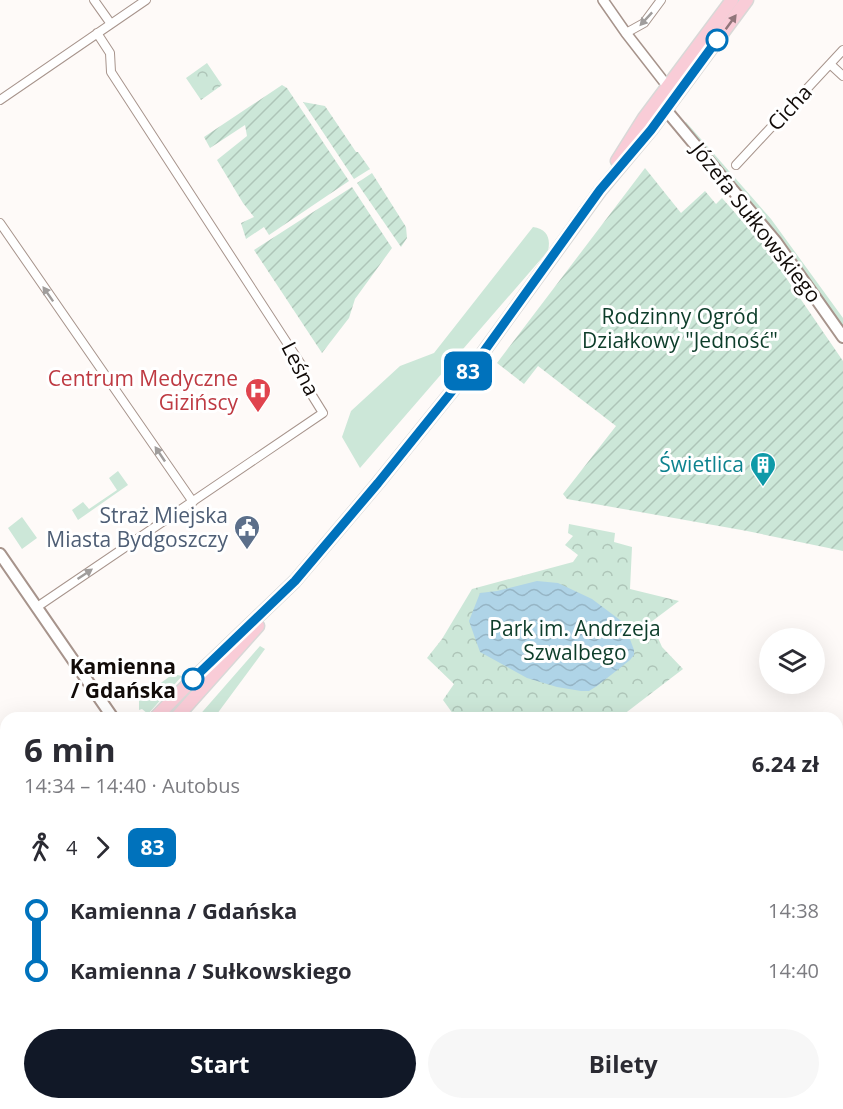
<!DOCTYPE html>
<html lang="pl">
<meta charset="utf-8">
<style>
:root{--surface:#fff;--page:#f7f7f7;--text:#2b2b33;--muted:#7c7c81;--accent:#111827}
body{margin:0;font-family:"Open Sans",sans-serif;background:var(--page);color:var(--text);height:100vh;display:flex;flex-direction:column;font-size:22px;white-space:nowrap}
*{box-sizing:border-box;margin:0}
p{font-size:20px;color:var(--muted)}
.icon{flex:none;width:33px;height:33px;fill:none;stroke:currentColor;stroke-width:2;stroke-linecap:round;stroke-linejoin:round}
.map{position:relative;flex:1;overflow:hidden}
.drawer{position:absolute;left:0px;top:712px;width:843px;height:398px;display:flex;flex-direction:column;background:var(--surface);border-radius:18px 18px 0 0;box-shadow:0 6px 24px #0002}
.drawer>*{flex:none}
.badge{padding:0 12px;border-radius:9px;font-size:21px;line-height:39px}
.tools{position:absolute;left:759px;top:628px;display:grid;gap:12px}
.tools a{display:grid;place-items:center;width:66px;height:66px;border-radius:50%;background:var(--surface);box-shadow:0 6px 24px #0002;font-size:30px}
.map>.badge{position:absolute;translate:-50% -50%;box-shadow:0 0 0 3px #fff}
.legs{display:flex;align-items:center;gap:9px;height:66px;padding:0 24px;font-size:20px}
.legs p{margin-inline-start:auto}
.head{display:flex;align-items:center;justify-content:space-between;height:102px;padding:0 24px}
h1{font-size:33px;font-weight:700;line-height:45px}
.cta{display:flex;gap:12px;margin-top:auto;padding:12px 24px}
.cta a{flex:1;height:69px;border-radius:36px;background:var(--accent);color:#fff;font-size:24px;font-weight:700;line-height:69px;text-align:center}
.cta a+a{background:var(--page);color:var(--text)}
ul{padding:0 24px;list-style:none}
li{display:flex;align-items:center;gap:21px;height:60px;font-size:22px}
li i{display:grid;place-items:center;width:9px;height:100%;margin:0 8px;background:currentColor}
li i::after{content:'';width:15px;height:15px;margin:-8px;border:4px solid;border-radius:50%;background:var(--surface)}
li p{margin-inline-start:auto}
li:first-child i{background:linear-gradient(#0000 50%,currentColor 0)}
li:last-child i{background:linear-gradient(currentColor 50%,#0000 0)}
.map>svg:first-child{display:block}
.grass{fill:#cce7d8}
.park{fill:url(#park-crowns)}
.garden{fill:url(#garden-furrows)}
.water{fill:url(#water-waves)}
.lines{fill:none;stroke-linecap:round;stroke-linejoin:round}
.minor-casing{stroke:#a7948c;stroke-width:10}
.tertiary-casing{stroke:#a7948c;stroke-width:12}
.secondary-casing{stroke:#a7948c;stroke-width:14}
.primary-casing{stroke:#d9d8d7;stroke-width:15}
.minor{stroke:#fff;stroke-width:8}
.tertiary{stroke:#fff;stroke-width:9}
.secondary{stroke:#fff;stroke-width:10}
.primary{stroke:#f9ccd7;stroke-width:12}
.tram{stroke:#332d2a;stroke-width:1.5}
.oneway{fill:#a09d9c}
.oneway2{fill:#91757a}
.line-1-casing{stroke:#fff;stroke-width:14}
.line-1{stroke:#0072bc;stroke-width:9}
.stop-1-dot{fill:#fff;stroke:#0072bc;stroke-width:3}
.labels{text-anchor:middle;stroke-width:6;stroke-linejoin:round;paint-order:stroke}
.street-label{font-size:21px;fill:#110b08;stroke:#fff}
.park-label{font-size:21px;fill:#0d3d2a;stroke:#fff}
.health-label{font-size:21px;fill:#be3a42;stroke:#fff;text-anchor:end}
.culture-label{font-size:21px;fill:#0d838f;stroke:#fff;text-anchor:end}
.service-label{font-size:21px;fill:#4e5e75;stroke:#fff;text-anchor:end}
.stop-label{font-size:21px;font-weight:bold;fill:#110b08;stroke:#fff;text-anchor:end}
</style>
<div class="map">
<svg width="843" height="1109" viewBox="0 0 843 1109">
<defs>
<pattern id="park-crowns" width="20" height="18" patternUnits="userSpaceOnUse" patternTransform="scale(1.5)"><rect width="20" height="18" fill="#cce7d8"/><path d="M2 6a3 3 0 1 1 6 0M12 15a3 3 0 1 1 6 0" fill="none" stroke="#aec5b8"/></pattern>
<pattern id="garden-furrows" width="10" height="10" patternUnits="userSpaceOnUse" patternTransform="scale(1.5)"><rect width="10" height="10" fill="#cce7d8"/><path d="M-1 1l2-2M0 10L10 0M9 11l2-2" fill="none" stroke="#aec5b8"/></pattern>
<pattern id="water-waves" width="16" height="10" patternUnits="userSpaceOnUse" patternTransform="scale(1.5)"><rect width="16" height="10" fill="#afd4e7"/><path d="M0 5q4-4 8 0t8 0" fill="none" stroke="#96b5c5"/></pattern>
</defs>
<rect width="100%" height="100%" fill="#fefaf8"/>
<path class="grass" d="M686,122L771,219L843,318V328L777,233L684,124Z
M533,227C547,229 551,238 548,251L360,468L342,437L351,411L400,366L434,353Z
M118,471L128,485L78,520L72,510L83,502L89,509L117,490L109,478Z
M22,517L37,538L22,549L8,528Z
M260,646L265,649L214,718H197Z
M173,674L182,676L148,714L142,709L139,710V699Z"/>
<path class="park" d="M207,63L222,85L201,100L186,78Z
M569,524L615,533L614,542L632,547L630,589L679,601L651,622L662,647L683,669L619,718H456L443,700L454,684L427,658L442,639L472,589L573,562L578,555L565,545L573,536L568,533Z"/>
<path class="garden" d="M282,85L287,88L349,181L269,235L264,227L246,239L241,223L254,217L243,203L217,160L247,136L245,125L210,148L204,137Z
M303,102L325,106L356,152H358L370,169L354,179Z
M645,168L681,213L705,191L716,204L722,198L765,247L843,361V551L747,531L567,499L563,494L616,426L538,366L524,384L497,363Z
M372,173L406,227L407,238L401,247L357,183Z
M352,187L392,248L355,299L349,318L322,353L254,250Z"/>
<path class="water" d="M537,581L558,583L592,599L624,623L634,650V655L630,660L597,686L589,691H581L557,687L527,678L480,652L469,621L480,593L497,591Z"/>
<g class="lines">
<defs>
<path id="minor" d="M94,0L111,24
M626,33L644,23L661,0
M830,64L843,76
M0,100L146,0
M736,165L843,50
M0,223L193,502
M37,607L323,413L305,384L304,369L111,72L110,53L97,33
M837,1036L843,1044
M132,1104L135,1109
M558,1104L561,1109
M688,1104L692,1109"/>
<path id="tertiary" d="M603,0L626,33L668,87
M837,887L843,882
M378,1104L381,1109
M534,1109L541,1104"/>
<path id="secondary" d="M666,110L776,242L843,337
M0,554L113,718"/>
<path id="primary" d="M617,161L644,118L732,0
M155,718L193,679L295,581L378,483L482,354L600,191L651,130L747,0
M176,718L258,626
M0,918L6,911"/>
</defs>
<use href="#minor" class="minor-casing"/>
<use href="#tertiary" class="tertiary-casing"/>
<use href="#secondary" class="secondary-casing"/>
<use href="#primary" class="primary-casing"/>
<use href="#minor" class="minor"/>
<use href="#tertiary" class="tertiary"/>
<use href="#secondary" class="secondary"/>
<use href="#primary" class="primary"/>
<path class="tram" d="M837,884L843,880
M530,1109L537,1104"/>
</g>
<defs><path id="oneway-solid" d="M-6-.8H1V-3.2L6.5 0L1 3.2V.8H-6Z" transform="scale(1.5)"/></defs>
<g class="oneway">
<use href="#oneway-solid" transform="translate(646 19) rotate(133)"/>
<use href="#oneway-solid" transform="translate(48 294) rotate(-125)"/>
<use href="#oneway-solid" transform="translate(160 454) rotate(-124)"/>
<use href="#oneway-solid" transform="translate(85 574) rotate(-34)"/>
</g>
<use class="oneway2" href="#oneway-solid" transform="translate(731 22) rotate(-54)"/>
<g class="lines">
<defs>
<path id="line-1" d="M193,679L295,581L378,483L482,354L600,190L651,130L717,40"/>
</defs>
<use href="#line-1" class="line-1-casing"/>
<use href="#line-1" class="line-1"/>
</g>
<defs>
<symbol id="hospital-pin" viewBox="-11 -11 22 30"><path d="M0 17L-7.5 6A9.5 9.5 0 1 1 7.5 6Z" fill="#e0444e" stroke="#fff"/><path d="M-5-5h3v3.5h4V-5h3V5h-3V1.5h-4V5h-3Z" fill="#fff"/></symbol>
<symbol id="building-pin" viewBox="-11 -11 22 30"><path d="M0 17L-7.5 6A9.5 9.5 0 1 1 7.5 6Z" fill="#0f9aa8" stroke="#fff"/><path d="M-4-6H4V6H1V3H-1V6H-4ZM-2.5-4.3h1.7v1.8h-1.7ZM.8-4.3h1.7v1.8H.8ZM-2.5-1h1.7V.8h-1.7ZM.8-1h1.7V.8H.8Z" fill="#fff"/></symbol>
<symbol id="civic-pin" viewBox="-11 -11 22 30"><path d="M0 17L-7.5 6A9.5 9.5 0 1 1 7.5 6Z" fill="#5c6f8a" stroke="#fff"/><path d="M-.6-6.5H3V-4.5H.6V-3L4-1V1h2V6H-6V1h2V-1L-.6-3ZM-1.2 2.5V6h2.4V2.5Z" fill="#fff"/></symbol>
</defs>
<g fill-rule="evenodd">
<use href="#hospital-pin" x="243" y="376" width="30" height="40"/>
<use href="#building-pin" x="748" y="450" width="30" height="40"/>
<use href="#civic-pin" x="232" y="513" width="30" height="40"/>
</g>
<g class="stop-1-dot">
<circle cx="717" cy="40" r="10"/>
<circle cx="193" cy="679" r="10"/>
</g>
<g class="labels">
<g class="street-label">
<text transform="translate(790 108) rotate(-47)" y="7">Cicha</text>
<text transform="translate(756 223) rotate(52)" y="7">Józefa Sułkowskiego</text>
<text transform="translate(300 369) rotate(63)" y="7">Leśna</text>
</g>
<g class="park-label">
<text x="680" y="324">Rodzinny Ogród<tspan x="680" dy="24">Działkowy "Jedność"</tspan></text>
<text x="575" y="636">Park im. Andrzeja<tspan x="575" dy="24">Szwalbego</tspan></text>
</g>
<g class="health-label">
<text x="238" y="386">Centrum Medyczne<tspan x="238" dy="24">Gizińscy</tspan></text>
</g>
<g class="culture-label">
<text x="744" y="472">Świetlica</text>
</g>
<g class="service-label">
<text x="228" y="523">Straż Miejska<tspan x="228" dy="24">Miasta Bydgoszczy</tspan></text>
</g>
<g class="stop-label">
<text x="176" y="674">Kamienna<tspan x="176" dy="24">/ Gdańska</tspan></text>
</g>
</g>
</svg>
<div class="tools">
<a><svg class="icon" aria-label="layers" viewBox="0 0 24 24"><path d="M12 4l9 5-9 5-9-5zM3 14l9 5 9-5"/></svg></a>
</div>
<b class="badge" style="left:468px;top:371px;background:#0072bc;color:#fff">83</b>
<section class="drawer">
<div class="head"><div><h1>6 min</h1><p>14:34 – 14:40 · Autobus</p></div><b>6.24 zł</b></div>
<div class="legs"><svg class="icon" aria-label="walk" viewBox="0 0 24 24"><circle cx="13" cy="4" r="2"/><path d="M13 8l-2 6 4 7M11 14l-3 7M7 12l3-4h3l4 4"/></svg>4<svg class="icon" aria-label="forward" viewBox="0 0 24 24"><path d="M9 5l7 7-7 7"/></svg><b class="badge" style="background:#0072bc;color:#fff">83</b></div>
<ul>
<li><i style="color:#0072bc"></i><b>Kamienna / Gdańska</b><p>14:38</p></li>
<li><i style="color:#0072bc"></i><b>Kamienna / Sułkowskiego</b><p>14:40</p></li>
</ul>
<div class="cta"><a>Start</a><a>Bilety</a></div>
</section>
</div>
